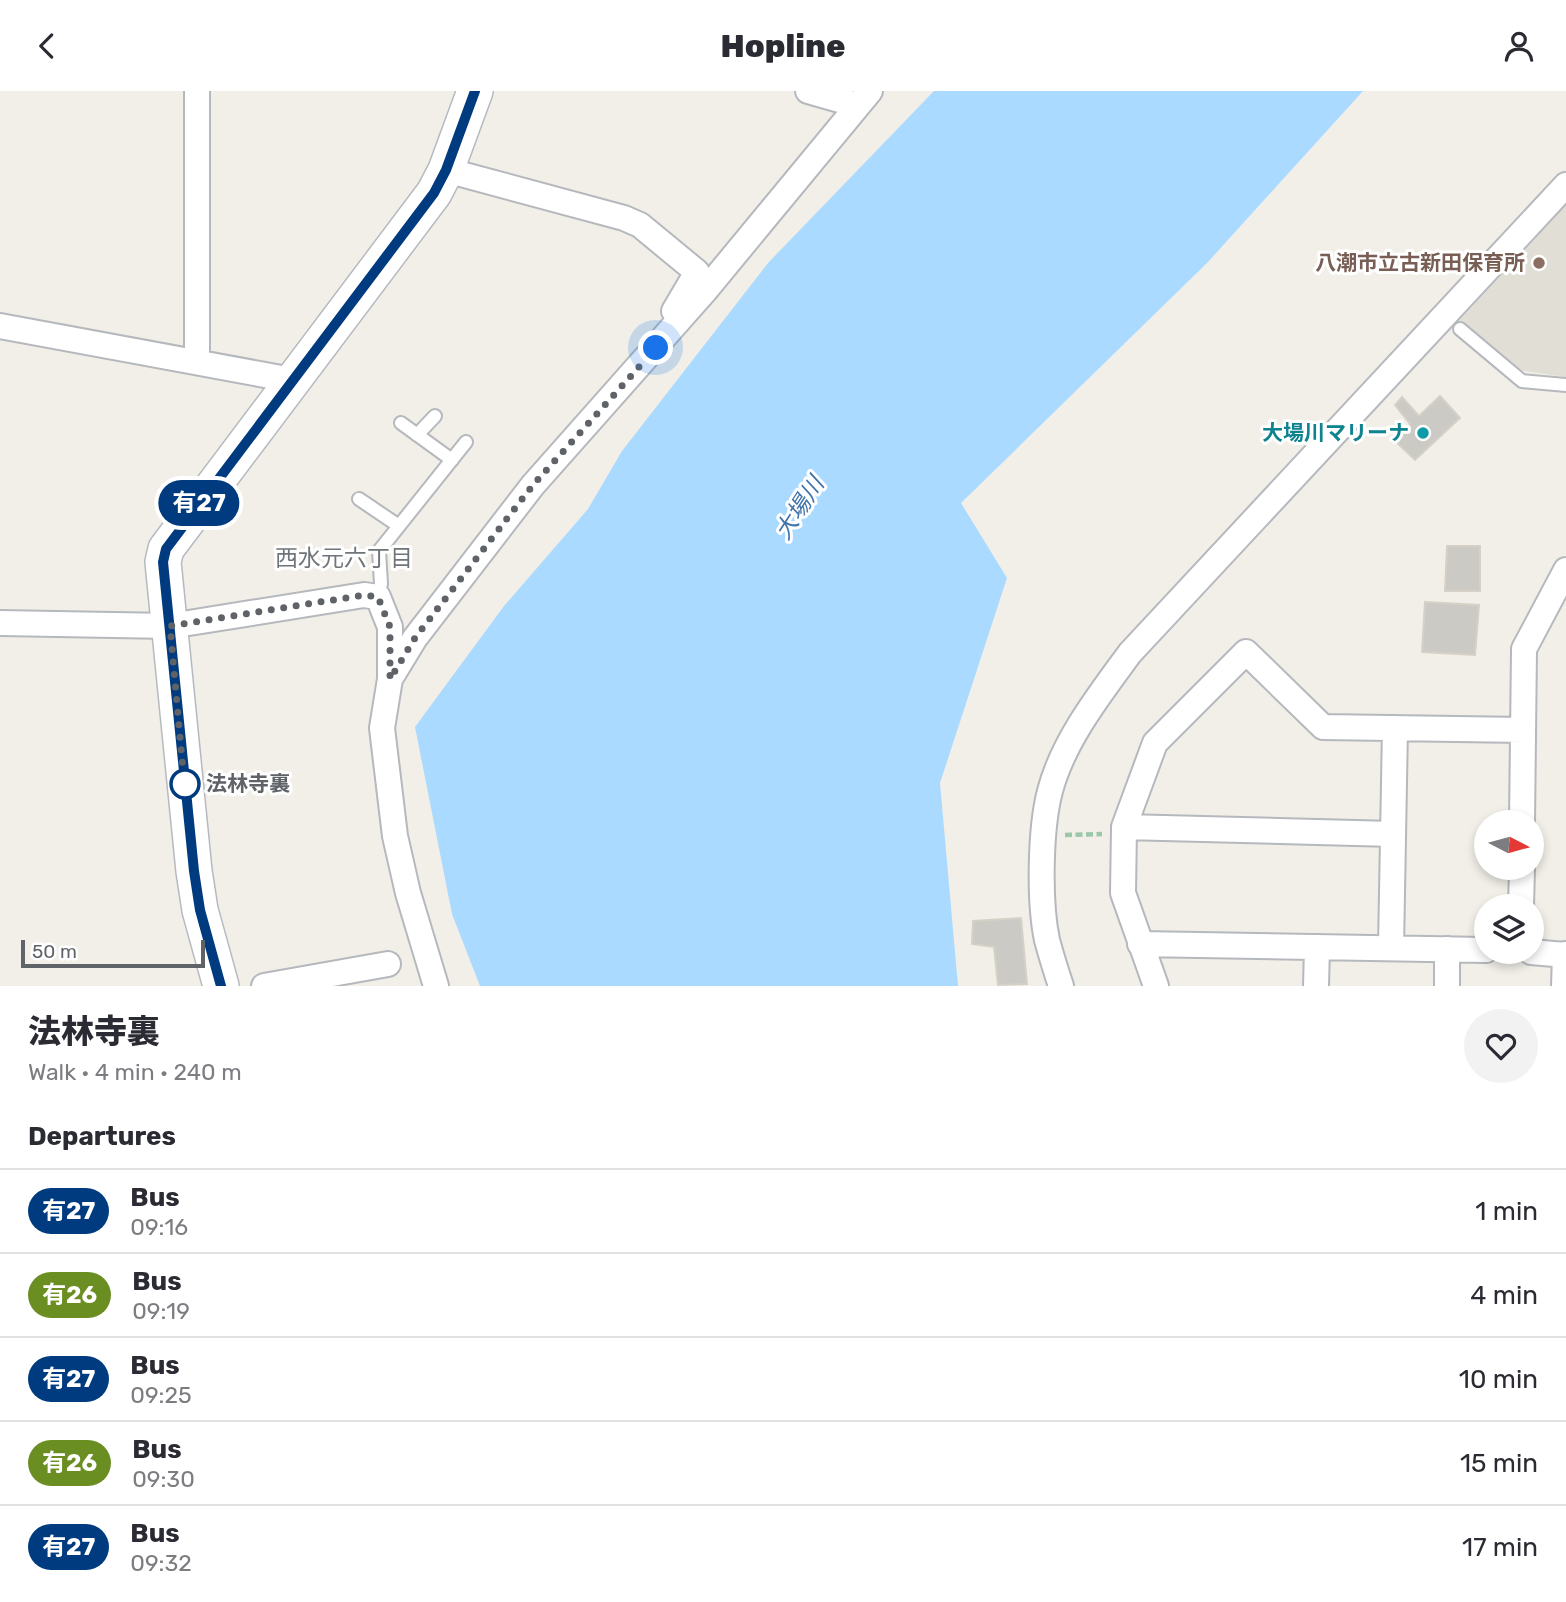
<!DOCTYPE html>
<meta charset="utf-8">
<style>
:root{--surface:#fff;--page:#f2f2f3;--text:#2b2b33;--muted:#7c7c81;--line:#e1e1e2}
body{margin:0;font-family:Rubik,"Noto Sans JP",sans-serif;background:var(--page);color:var(--text);height:100vh;display:flex;flex-direction:column;font-size:26px;white-space:nowrap}
*{box-sizing:border-box;margin:0}
p{font-size:23px;color:var(--muted)}
.icon{flex:none;width:38px;height:38px;fill:none;stroke:currentColor;stroke-width:2;stroke-linecap:round;stroke-linejoin:round}
.map{position:relative;height:895px;overflow:hidden}
.details{display:flex;flex-direction:column;background:var(--surface);flex:1}
.details>*{flex:none}
.badge{padding:0 14px;border-radius:23px;font-size:24px;line-height:46px}
.needle{width:46px;rotate:96deg}
.fabs{position:absolute;left:1474px;top:719px;display:grid;gap:14px}
.fabs a{display:grid;place-items:center;width:70px;height:70px;border-radius:50%;background:var(--surface);box-shadow:0 4px 10px #0003;font-size:35px}
.scale{position:absolute;left:21px;bottom:18px;width:184px;box-sizing:border-box;padding-left:7px;border:4px solid #5f6368;border-top:0;font-size:19px;line-height:24px;white-space:nowrap;color:#5f6368;-webkit-text-stroke:5px #fff;paint-order:stroke}
.you{position:absolute;width:35px;height:35px;margin:-18px;border:5px solid #fff;border-radius:50%;background:#1a73e8;box-shadow:0 0 0 10px #1a73e833}
.map>.badge{position:absolute;translate:-50% -50%;box-shadow:0 0 0 4px #fff}
h2{padding:0 28px;font-size:26px;line-height:63px}
.round{display:grid;place-items:center;flex:none;width:74px;height:74px;border-radius:37px;background:var(--page)}
.summary{display:flex;align-items:center;justify-content:space-between;height:119px;padding:0 28px}
h1{font-size:33px;font-weight:800;line-height:52px}
ul{padding:0;list-style:none}
li{display:flex;align-items:center;gap:21px;height:84px;padding:0 28px;border-top:2px solid var(--line)}
li div{flex:1}
li b{display:block;font-size:26px}
li em{font-style:normal}
li .badge{min-width:77px;font-weight:700;text-align:center}
header{display:flex;justify-content:space-between;align-items:center;height:91px;padding:0 28px;background:var(--surface);font-size:32px;font-weight:800}
.map>svg:first-child{display:block}
.education{fill:#e1ded6}
.water{fill:#aadaff}
.building{fill:#cccac5;stroke:#d6d1c6;stroke-width:2}
.lines{fill:none;stroke-linecap:round;stroke-linejoin:round}
.lane-casing{stroke:#b5b8bc;stroke-width:16}
.street-casing{stroke:#b5b8bc;stroke-width:28}
.secondary-casing{stroke:#b6babf;stroke-width:38}
.path{stroke:#9cc7a9;stroke-width:4.5;stroke-dasharray:7 3.5;stroke-linecap:butt}
.lane{stroke:#fff;stroke-width:12}
.street{stroke:#fff;stroke-width:24}
.secondary{stroke:#fff;stroke-width:35}
.line-casing{stroke:#fff;stroke-width:16}
.line{stroke:#003b80;stroke-width:10}
.walk{stroke:#5f6368;stroke-width:7;stroke-dasharray:0 12.6}
.education-dot{fill:#8d6e63;stroke:#fff;stroke-width:2.5}
.culture-dot{fill:#0f9aa8;stroke:#fff;stroke-width:2.5}
.stop-dot{fill:#fff;stroke:#003b80;stroke-width:3.5}
.labels{text-anchor:middle;stroke-width:6;stroke-linejoin:round;paint-order:stroke}
.education-label{font-size:21px;font-weight:bold;fill:#785e54;stroke:#fff;text-anchor:end}
.culture-label{font-size:21px;font-weight:bold;fill:#0d838f;stroke:#fff;text-anchor:end}
.stop-label{font-size:21px;font-weight:bold;fill:#5f6368;stroke:#fff;text-anchor:start}
.water-label{font-size:23px;font-style:italic;fill:#4174aa;stroke:#fff}
.neighbourhood-label{font-size:23px;fill:#70757a;stroke:#fff}
</style>
<header><svg class="icon" aria-label="back" viewBox="0 0 24 24"><path d="M15 5l-7 7 7 7"/></svg>Hopline<svg class="icon" aria-label="person" viewBox="0 0 24 24"><circle cx="12" cy="8" r="4"/><path d="M4 21q1-7 8-7t8 7"/></svg></header>
<div class="map">
<svg width="1566" height="895" viewBox="0 0 1566 895">
<rect width="100%" height="100%" fill="#f1efe8"/>
<path class="education" d="M1566,114V286L1518,279L1459,230Z"/>
<path class="water" d="M934,0H1363L1207,172L961,412L1007,487L940,692L958,895H480L452,823L415,636L504,515L588,418L622,360L768,172Z"/>
<path class="building" d="M1440,305L1460,327L1415,369L1396,351L1410,333L1395,314L1402,306L1419,325Z
M1447,455H1480V500H1445Z
M1425,511L1479,514L1475,564L1422,561Z
M1021,827L1027,893L998,894L994,856L972,853L973,830Z"/>
<g class="lines">
<defs>
<path id="lane" d="M1460,238L1522,290L1566,294
M401,332L452,369
M417,344L435,325
M359,408L399,435
M378,506L381,493L379,460L466,351"/>
<path id="street" d="M197,0V271
M808,0L857,14
M446,79L624,127L640,134L697,181L674,220
M0,235L292,289
M0,532L170,535L364,504L378,506L390,536V587
M1522,732L1524,558L1566,479
M1124,736L1393,743
M1521,816L1522,777
M1140,853L1486,859
M1391,857L1395,637
M1531,861L1566,864
M264,895L388,873
M436,895L408,802L395,745L382,637L390,588L415,547L533,394L704,201L870,0
M1061,895C1056,880 1051,864 1047,849C1039,811 1040,738 1050,700C1063,650 1100,603 1130,562L1566,94
M1156,895L1123,802L1124,736L1155,652L1246,561L1323,636L1523,639
M1316,895L1317,856
M1447,895V858
M1564,895L1565,863"/>
<path id="secondary" d="M221,895L200,819L194,780L163,471L166,458L434,102L446,79L475,0"/>
</defs>
<use href="#lane" class="lane-casing"/>
<use href="#street" class="street-casing"/>
<use href="#secondary" class="secondary-casing"/>
<path class="path" d="M1065,744L1102,743"/>
<use href="#lane" class="lane"/>
<use href="#street" class="street"/>
<use href="#secondary" class="secondary"/>
</g>
<g class="lines">
<defs>
<path id="line" d="M221,895L200,819L194,780L163,471L166,458L434,102L446,79L475,0"/>
</defs>
<use href="#line" class="line-casing"/>
<use href="#line" class="line"/>
<path class="walk" d="M185,693V701L170,535L364,504L378,506L390,536V588L415,547L533,394L656,257"/>
</g>
<circle class="education-dot" cx="1539" cy="172" r="7"/>
<circle class="culture-dot" cx="1423" cy="342" r="7"/>
<circle class="stop-dot" cx="185" cy="693" r="14"/>
<g class="labels">
<g class="education-label">
<text x="1525" y="179">八潮市立古新田保育所</text>
</g>
<g class="culture-label">
<text x="1409" y="349">大場川マリーナ</text>
</g>
<g class="stop-label">
<text x="206" y="700">法林寺裏</text>
</g>
<g class="water-label">
<text transform="translate(799 417) rotate(-57)" y="8">大場川</text>
</g>
<g class="neighbourhood-label">
<text x="344" y="475">西水元六丁目</text>
</g>
</g>
</svg>
<div class="fabs">
<a><svg class="needle" viewBox="-14 -14 28 28"><path d="M0-13l5 13h-10z" fill="#e53935"/><path d="M0 13l5-13h-10z" fill="#7c7c81"/></svg></a>
<a><svg class="icon" aria-label="layers" viewBox="0 0 24 24"><path d="M12 4l9 5-9 5-9-5zM3 14l9 5 9-5"/></svg></a>
</div>
<div class="scale">50 m</div>
<div class="you" style="left:656px;top:257px"></div>
<b class="badge" style="left:199px;top:412px;background:#003b80;color:#fff">有27</b>
</div>
<section class="details">
<div class="summary"><div><h1>法林寺裏</h1><p>Walk · 4 min · 240 m</p></div><a class="round"><svg class="icon" aria-label="heart" viewBox="0 0 24 24"><path d="M12 20l-8-8c-3-5 5-10 8-4 3-6 11-1 8 4z"/></svg></a></div>
<h2>Departures</h2>
<ul>
<li><span class="badge" style="background:#003b80;color:#fff">有27</span><div><b>Bus</b><p>09:16</p></div><em>1 min</em></li>
<li><span class="badge" style="background:#6b8e23;color:#fff">有26</span><div><b>Bus</b><p>09:19</p></div><em>4 min</em></li>
<li><span class="badge" style="background:#003b80;color:#fff">有27</span><div><b>Bus</b><p>09:25</p></div><em>10 min</em></li>
<li><span class="badge" style="background:#6b8e23;color:#fff">有26</span><div><b>Bus</b><p>09:30</p></div><em>15 min</em></li>
<li><span class="badge" style="background:#003b80;color:#fff">有27</span><div><b>Bus</b><p>09:32</p></div><em>17 min</em></li>
</ul>
</section>
